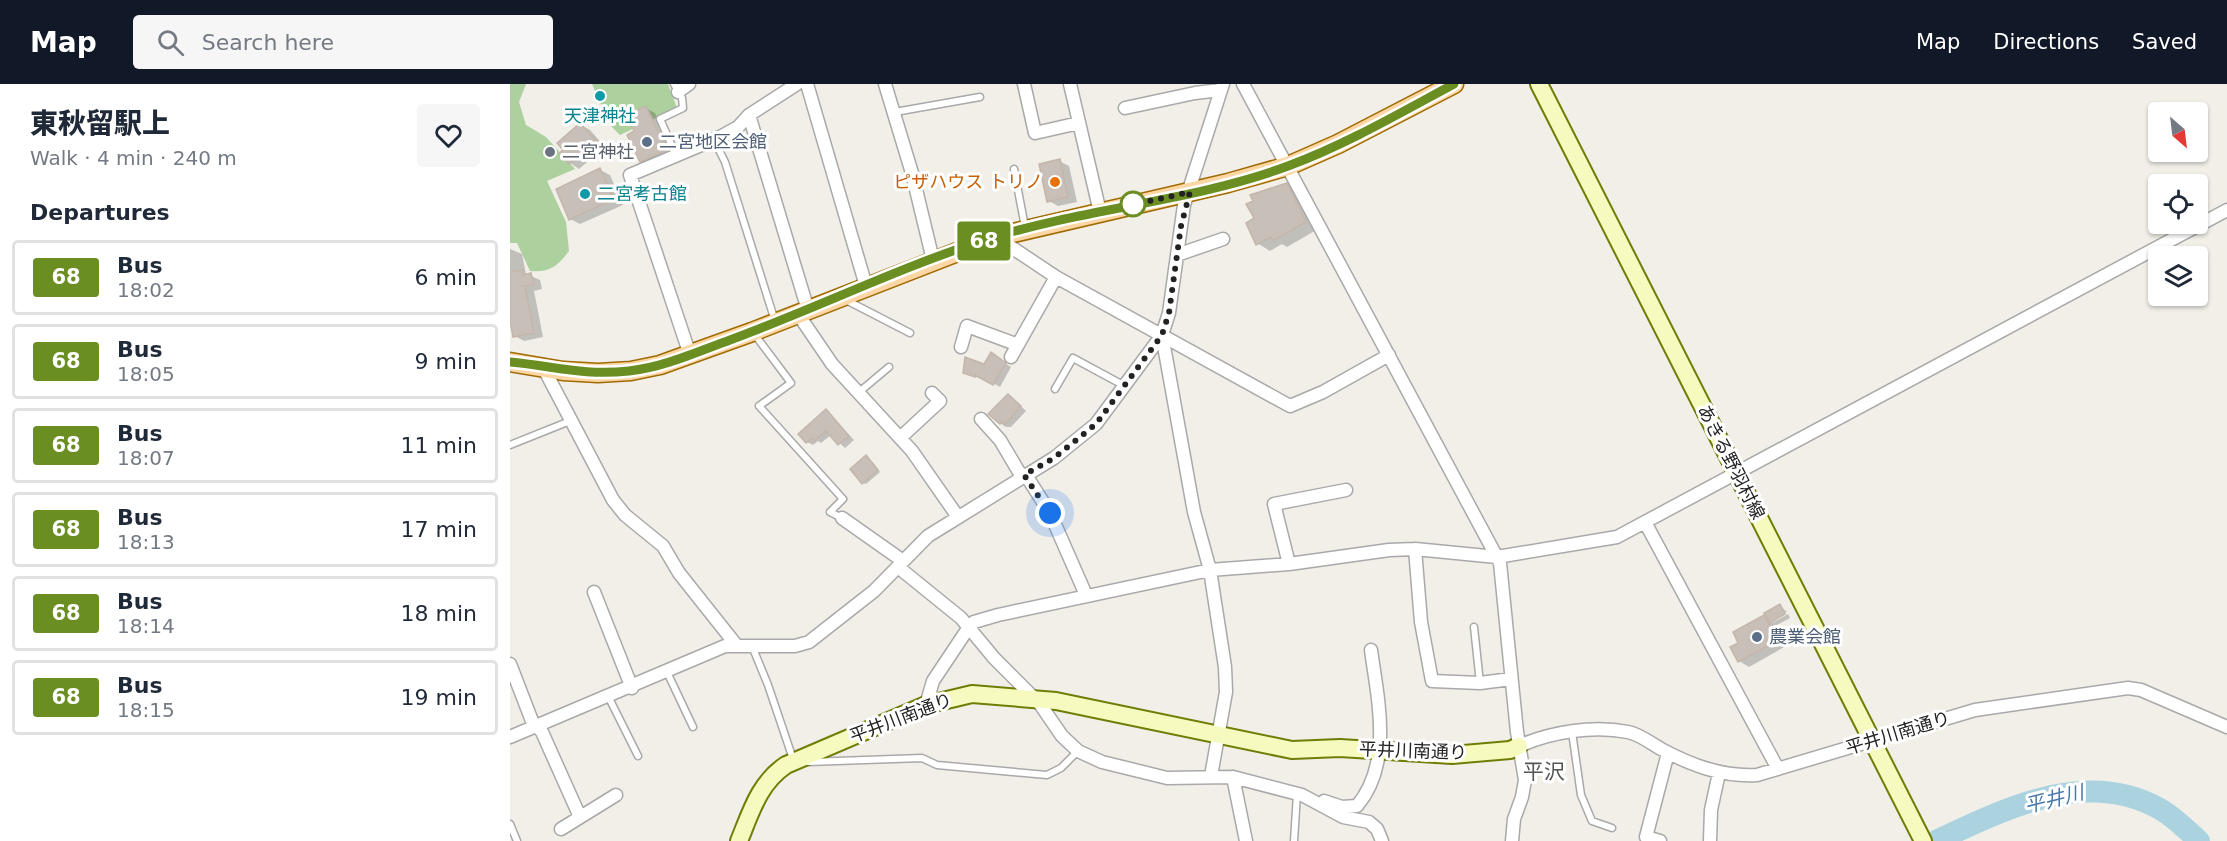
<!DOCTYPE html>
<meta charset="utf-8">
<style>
:root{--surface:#fff;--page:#f6f6f7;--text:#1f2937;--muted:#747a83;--line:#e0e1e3;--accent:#111827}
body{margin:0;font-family:"DejaVu Sans","Noto Sans JP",sans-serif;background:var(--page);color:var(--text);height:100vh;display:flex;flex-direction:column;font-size:22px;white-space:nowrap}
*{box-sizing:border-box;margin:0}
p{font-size:20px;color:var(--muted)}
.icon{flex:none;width:33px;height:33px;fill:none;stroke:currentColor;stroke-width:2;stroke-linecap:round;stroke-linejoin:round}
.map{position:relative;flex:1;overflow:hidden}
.sheet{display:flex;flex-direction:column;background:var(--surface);width:510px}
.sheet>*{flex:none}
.badge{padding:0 12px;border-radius:4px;font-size:21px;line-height:39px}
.needle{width:39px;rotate:152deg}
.controls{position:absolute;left:1638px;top:18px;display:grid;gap:12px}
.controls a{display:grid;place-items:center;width:60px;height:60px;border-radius:6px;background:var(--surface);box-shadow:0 2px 4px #0004;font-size:30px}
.you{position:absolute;width:30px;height:30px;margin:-15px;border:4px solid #fff;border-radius:50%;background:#1a73e8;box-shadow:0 0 0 9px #1a73e833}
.map>.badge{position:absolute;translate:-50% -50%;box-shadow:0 0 0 3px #fff}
h2{padding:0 30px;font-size:22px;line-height:54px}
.round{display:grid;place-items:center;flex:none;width:63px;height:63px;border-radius:6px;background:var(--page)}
.overview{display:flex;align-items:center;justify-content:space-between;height:102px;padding:0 30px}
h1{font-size:28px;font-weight:800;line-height:45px}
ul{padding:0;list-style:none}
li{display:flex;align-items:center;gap:18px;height:75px;margin:0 12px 9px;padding:0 18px;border:3px solid var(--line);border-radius:6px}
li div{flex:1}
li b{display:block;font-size:22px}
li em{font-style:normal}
li .badge{min-width:66px;font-weight:700;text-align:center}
header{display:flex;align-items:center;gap:36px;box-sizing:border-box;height:84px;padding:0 30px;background:var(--accent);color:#fff}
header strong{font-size:28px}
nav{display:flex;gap:33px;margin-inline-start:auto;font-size:21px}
.search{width:420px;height:54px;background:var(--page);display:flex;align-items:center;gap:15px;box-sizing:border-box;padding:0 21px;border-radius:6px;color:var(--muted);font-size:22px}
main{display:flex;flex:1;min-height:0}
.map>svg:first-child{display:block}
.forest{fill:#add19e}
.shadow{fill:#0003}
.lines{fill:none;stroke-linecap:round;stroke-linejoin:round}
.river{stroke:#aad3df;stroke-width:22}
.building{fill:#c7bfb8;stroke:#c4b6ab;stroke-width:1.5}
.lane-casing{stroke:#a9a9a9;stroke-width:9}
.street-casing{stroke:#a9a9a9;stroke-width:15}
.secondary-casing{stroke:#707d05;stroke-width:20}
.primary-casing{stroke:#a06b00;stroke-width:21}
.lane{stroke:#fff;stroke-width:6}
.street{stroke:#fff;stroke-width:12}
.secondary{stroke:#f7fabf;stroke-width:16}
.primary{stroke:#fcd6a4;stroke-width:18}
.line-casing{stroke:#fff;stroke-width:14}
.line{stroke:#6b8e23;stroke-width:9}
.walk{stroke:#222;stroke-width:6;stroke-dasharray:0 10.8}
.culture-dot{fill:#0f9aa8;stroke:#fff;stroke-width:2}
.service-dot{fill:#5c6f8a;stroke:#fff;stroke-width:2}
.worship-dot{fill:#6b7280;stroke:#fff;stroke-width:2}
.food-dot{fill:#e8710a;stroke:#fff;stroke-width:2}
.stop-dot{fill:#fff;stroke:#6b8e23;stroke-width:3}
.labels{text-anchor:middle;stroke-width:6;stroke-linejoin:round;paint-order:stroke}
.culture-label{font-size:18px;fill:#0d838f;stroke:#fff}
.service-label{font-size:18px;fill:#4e5e75;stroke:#fff;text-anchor:start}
.worship-label{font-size:18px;fill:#5b616d;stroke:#fff;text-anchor:start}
.food-label{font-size:18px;fill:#c56008;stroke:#fff;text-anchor:end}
.street-label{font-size:18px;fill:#222;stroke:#fff}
.water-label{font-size:20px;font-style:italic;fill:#4a7aab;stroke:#fff}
.quarter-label{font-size:21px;fill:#555;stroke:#fff}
</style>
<header>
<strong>Map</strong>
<div class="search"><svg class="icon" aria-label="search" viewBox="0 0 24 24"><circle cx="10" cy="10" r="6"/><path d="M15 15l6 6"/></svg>Search here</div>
<nav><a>Map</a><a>Directions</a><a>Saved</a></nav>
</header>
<main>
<section class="sheet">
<div class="overview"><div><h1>東秋留駅上</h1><p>Walk · 4 min · 240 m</p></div><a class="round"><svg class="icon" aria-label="heart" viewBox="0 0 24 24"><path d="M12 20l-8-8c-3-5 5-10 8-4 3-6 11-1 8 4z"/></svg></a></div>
<h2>Departures</h2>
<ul>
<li><span class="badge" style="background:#6b8e23;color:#fff">68</span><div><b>Bus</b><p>18:02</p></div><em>6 min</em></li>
<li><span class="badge" style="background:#6b8e23;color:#fff">68</span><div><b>Bus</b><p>18:05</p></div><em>9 min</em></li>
<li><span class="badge" style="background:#6b8e23;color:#fff">68</span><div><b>Bus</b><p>18:07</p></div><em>11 min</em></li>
<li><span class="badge" style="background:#6b8e23;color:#fff">68</span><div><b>Bus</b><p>18:13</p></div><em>17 min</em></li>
<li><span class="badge" style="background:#6b8e23;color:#fff">68</span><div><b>Bus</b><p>18:14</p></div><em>18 min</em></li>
<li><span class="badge" style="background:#6b8e23;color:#fff">68</span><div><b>Bus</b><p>18:15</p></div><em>19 min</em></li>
</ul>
</section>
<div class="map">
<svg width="1717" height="757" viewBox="0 0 1717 757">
<rect width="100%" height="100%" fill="#f2efe9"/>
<path class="forest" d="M0,0H16L9,18L16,41L36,53L65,85L37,97L56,138L59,167C48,182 39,189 20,187L7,159H0Z
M82,0H158L167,24L110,51L100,41Z"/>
<path class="shadow" d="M136,24L145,29L165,71L140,82L131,77L126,48Z
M71,41L80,46L95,63L69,85L60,79Z
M549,77L559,82L567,118L548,122L539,117Z
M90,86L100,91L113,121L70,140L60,135Z
M777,101L790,108L808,145L777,163L772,160L760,167L747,159L745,117Z
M0,165L12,170L16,190L30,196L32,205L24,207L33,253L14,257L5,252L0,230Z
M481,270L501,283L490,303L472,293L471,295L454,288L475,282Z
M504,315L516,327L501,343H496L490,339Z
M316,327L344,356L335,364L321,351L311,359L308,357L303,361L297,358Z
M359,375L370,388L356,400L353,399Z
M1270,522L1277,528L1262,536V539L1278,530L1280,534L1265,542L1276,562L1239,583L1229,577L1230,559L1254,533L1260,537Z"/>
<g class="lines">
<path class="river" d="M1426,757C1495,725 1576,683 1650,725C1664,733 1677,746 1689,757"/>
</g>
<path class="building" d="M136,22L157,66L130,78L117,51L124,47L117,31Z
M70,39L86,57L59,80L49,69L53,66L47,59Z
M550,75L558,113L537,118L529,80Z
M90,84L104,115L59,136L46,105Z
M777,99L796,138L763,157L761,153L746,161L736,139L744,134L736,120L743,117L740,111Z
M12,186L13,191L21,189L24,201L15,202L24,249L3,253L0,236V188Z
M481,268L496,279L483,301L465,291V293L453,289L455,273L474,280Z
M498,310L511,322L495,341L492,338L490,340L478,330Z
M316,325L339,352L328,361L316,347L304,357L302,354L296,359L288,350Z
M356,371L368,386L352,400L340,385Z
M1270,520L1275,530L1260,539L1254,529Z
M1254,531L1268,557L1228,578L1220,563L1228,559L1223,548Z"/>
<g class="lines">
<defs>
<path id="lane" d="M164,0L172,14L173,24L150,35L166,71
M385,28L470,13
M204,56L215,78L265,237
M504,85L515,143
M336,216L400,249
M245,251L281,299L249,322L333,415L320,428L332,434
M545,305L563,274L613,301
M348,309L379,283
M0,361L60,337
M964,543L970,599
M242,562L258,601L283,675
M157,588L183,643
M99,614L128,672
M1062,648L1071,711L1082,737L1102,744
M298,678L412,674L427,681L537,691L551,684L568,667
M0,740L7,757
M784,757L787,710"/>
<path id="street" d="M297,0L356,202
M375,0L402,89L423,176
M514,0L525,49L569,39
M560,0L590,128
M733,0L990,479L1007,648L1015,696L1012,713L1004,735L1002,757
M168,8L179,0
M615,24L685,9L710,6
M239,31L298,226
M486,153L546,193L780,322L813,308L879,271
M667,171L713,155
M288,230L322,280L402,367L448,433
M652,251L684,428L700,486L715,583L716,608L701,692
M451,263L457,242L508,261
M180,271L120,91L210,53L228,43L239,31L287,0
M501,273L546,193
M33,283L103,416L115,431L153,462L169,489L227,562
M471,335L490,356L509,388L519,396L540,429L576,511
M390,354L430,317L422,309
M332,434L393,477
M1136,440L1268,685
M905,465L911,538L922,597L970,599L1001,595
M779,480L764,420L836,406
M388,483L451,534L484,574L530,620L552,652L568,667L592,678L657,694L723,693L792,711L833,733L859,738L867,745L872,757
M84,508L122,604
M0,580L22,637L32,648L70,733
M416,621L423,597L459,543L464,538L488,531L700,486L779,480L879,466L905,465L987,473L1107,453L1717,126
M0,653L215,562H285L299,558L364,507L418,452L544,374L586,340L652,251L659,229L674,121L713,0
M1009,662C1041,648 1083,641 1118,648C1129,650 1141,659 1151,665C1181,681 1212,693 1247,691L1465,626L1618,604L1631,606L1717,643
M723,693L736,757
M814,717L832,723L847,722C883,679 868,617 861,566
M51,745L106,711
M1150,757L1136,753L1158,669
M1200,757L1201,726L1209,689"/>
<path id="secondary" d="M1029,0L1413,757
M229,757C241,728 249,699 276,681L416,621L462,610L546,617L782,666L830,664L942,671L1000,666L1009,662"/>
<path id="primary" d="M0,278L53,287L88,289L121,287L150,281L242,248L486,153L718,99L778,82L828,60L944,0"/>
</defs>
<use href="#lane" class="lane-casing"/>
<use href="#street" class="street-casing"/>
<use href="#secondary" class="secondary-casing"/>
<use href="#primary" class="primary-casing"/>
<use href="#lane" class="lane"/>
<use href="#street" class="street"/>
<use href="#secondary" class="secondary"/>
<use href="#primary" class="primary"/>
</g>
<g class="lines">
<defs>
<path id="line" d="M0,278C44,282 73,292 119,287C154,283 187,268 220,256C307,224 392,182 481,154C577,124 684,117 778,82C835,61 890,29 944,0"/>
</defs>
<use href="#line" class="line-casing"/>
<use href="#line" class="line"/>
<path class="walk" d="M540,429L514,391L544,374L586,340L652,251L659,229L671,142L680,108L613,123L623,120"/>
</g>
<g class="culture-dot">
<circle cx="90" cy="12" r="6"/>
<circle cx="75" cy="110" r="6"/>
</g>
<g class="service-dot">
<circle cx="137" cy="58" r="6"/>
<circle cx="1247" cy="553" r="6"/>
</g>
<circle class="worship-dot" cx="40" cy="68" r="6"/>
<circle class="food-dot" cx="545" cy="98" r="6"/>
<circle class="stop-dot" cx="623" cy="120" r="12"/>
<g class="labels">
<g class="culture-label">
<text x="90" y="38">天津神社</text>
<text x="87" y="116" text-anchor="start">二宮考古館</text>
</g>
<g class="service-label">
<text x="149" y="64">二宮地区会館</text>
<text x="1259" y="559">農業会館</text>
</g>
<g class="worship-label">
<text x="52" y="74">二宮神社</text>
</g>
<g class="food-label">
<text x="533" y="104">ピザハウス トリノ</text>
</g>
<g class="street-label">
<text transform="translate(1221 378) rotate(63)" y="6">あきる野羽村線</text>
<text transform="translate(391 634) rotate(-21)" y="6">平井川南通り</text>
<text transform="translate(1388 649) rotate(-17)" y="6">平井川南通り</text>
<text transform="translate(903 667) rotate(2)" y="6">平井川南通り</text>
</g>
<g class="water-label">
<text transform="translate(1544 715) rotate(-14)" y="7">平井川</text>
</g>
<g class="quarter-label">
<text x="1034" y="695">平沢</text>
</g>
</g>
</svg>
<div class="controls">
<a><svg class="needle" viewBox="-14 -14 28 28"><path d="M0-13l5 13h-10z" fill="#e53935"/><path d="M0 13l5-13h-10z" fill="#747a83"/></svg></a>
<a><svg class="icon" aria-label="locate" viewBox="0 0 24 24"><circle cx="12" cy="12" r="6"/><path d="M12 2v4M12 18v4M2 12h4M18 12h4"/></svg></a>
<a><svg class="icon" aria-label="layers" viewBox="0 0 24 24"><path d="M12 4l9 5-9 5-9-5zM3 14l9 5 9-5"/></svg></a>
</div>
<div class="you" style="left:540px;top:429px"></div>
<b class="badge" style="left:474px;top:157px;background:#6b8e23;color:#fff">68</b>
</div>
</main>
